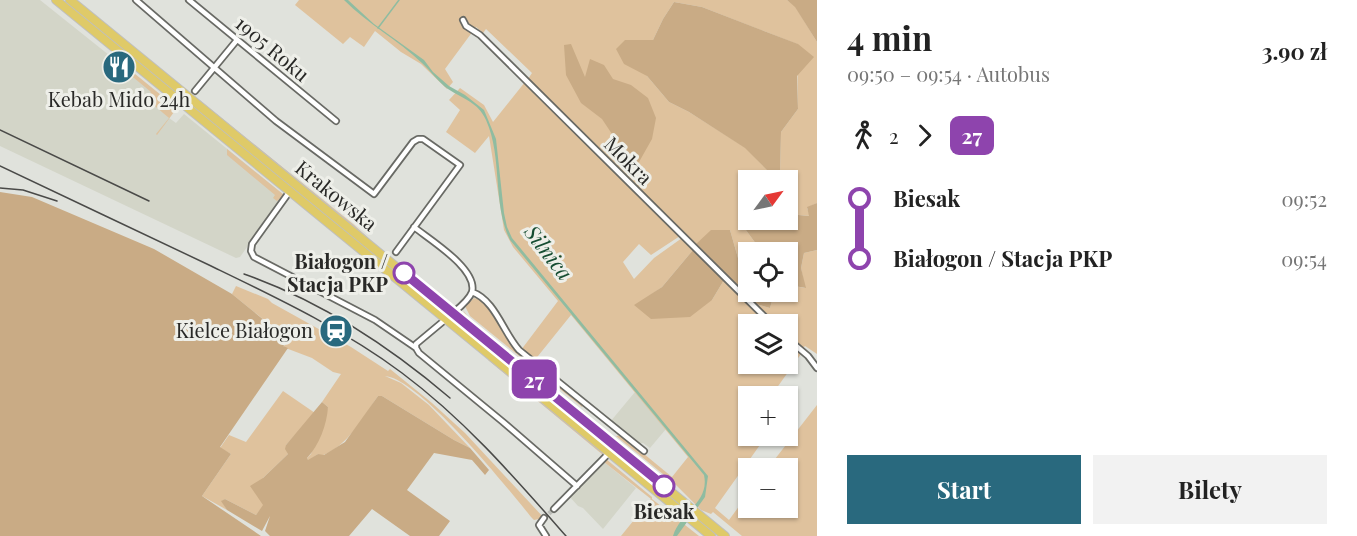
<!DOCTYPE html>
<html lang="pl">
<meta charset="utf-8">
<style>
:root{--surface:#fff;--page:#f2f2f2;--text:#222;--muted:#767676;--accent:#29697e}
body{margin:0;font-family:"Playfair Display",serif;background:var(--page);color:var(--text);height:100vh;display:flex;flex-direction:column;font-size:22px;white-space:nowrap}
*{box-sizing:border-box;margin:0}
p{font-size:20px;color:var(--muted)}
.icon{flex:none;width:33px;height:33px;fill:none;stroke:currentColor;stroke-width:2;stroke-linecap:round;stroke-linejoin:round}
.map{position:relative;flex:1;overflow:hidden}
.side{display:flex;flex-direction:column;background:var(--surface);width:540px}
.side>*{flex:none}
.badge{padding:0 12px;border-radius:9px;font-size:21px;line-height:39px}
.needle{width:39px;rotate:57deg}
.controls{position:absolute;left:738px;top:170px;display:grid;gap:12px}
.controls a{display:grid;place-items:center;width:60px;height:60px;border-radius:0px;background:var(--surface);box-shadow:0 2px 4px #0004;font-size:30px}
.map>.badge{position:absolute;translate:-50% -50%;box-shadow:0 0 0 3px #fff}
.legs{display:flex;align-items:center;gap:9px;height:66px;padding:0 30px;font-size:20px}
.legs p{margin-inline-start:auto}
.overview{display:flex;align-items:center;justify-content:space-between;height:102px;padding:0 30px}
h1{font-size:33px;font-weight:700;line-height:45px}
.primary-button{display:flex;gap:12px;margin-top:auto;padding:12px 30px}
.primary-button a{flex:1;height:69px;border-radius:0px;background:var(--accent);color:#fff;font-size:24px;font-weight:700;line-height:69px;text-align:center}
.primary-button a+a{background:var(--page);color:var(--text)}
ul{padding:0 30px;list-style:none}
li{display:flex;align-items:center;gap:21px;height:60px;font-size:22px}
li i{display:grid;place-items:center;width:9px;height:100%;margin:0 8px;background:currentColor}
li i::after{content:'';width:15px;height:15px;margin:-8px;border:4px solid;border-radius:50%;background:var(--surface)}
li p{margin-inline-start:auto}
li:first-child i{background:linear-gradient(#0000 50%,currentColor 0)}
li:last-child i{background:linear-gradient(currentColor 50%,#0000 0)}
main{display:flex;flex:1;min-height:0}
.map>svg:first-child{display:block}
.built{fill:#d3d5c8}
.green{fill:#dfc29d;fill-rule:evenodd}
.forest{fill:#c9ab85}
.water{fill:#8fbca1}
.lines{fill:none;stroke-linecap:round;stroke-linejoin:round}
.stream{stroke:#8fbca1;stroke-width:1.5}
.minor-tunnel{stroke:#bbbdb8;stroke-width:4.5;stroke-dasharray:4.5 2;stroke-linecap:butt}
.minor-casing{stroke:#696a65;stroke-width:8}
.primary-casing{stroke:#bfbfbe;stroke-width:10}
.minor{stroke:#fff;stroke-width:4.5}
.primary{stroke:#dfca68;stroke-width:8}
.rail{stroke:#4a4a48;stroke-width:1.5}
.line-1-casing{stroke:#fff;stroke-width:14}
.line-1{stroke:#8e44ad;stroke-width:9}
.stop-1-dot{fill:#fff;stroke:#8e44ad;stroke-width:3}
.labels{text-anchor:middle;stroke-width:6;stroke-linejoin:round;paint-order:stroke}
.street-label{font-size:20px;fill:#292927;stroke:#eeefe9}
.poi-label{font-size:20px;fill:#292927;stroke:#eeefe9}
.stop-label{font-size:20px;font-weight:bold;fill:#292927;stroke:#eeefe9;text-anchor:end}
.water-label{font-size:21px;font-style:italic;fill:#164d32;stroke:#eeefe9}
</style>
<main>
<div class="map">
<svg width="817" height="536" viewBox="0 0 817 536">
<rect width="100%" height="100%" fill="#e0e2dc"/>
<path class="built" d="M0,0H40L154,91L169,118L176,123L184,114L284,195L240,257L236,258L0,146Z
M635,392L666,429L650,448L643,443L637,444L610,422Z
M604,462L636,488L603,529L583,508L578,506L569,496Z"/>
<path class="green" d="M299,0H787L795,6L817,42V203L807,208L810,216L788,214V180H748V214L740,222L762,252H748V273L738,258L730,230L695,245L528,79L532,73L486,29L483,33L476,27L445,69L453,82L447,89L421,64L401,52L375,31L364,47L350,37L343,44L295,5ZM674,2L702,7L797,44L798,109L781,132L780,174L772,175L746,148L689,112L669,102L647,76L625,40H653L663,19Z
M96,27L410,283L388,267Z
M124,65L177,108L157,135L156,134L169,118L136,90L137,89L147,97L151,92L122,68Z
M161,69L353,224L374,243L161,71Z
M525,82L680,236L651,255L639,244L623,262L634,279L654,258L682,238L693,250L662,287L635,306L712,300L724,280L770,324H748V363H788V341L801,354L771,396H748V435H767L715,508L729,520L748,494V507H788V468H768L817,405V536H742L713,512L711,514L701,510L674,483L616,436L621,435L672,477L688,457L571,315L534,361L521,350L558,301L513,247L504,230L489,136L475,153L446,132L460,110L449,100L460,88L484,105L493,122Z
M227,149L284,195L277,201L273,198L275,195L227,155Z
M817,250V354L805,346L801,350L788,336V324H776L756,304L770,308L772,301L764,291H788V285L805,288L801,268L804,253Z
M236,286L268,299L272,303L351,347L388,371L390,369L432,403L465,433L544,518L534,520L531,517C507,487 420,379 385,376L401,383L429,405L470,448L454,440L382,396H378C362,419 348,446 321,456L318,454L308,461L307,458L311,454L328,407L322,402L341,374L333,372L312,358L283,347L290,341L232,294Z
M474,298L485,301L509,340L584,404L582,407L470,316L465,306Z
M463,310L468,317L611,435H607L467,318Z
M460,326L513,366L618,452L616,454Z
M489,359L603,452V455L488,360Z
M283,391L315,413L286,445L288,454L263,478L264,505L256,515L225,499L222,501L227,510L202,496L231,454L220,448L229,435L246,442Z
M606,459L652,497V499L699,536H621L651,499L604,462Z"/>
<path class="forest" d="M787,0H817V42L795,7Z
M674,2L702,7L798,44L814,57L797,76L798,109L781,132L780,174L772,175L745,148L689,112L669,102L647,76L624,64L616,49L625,40H653L663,19Z
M571,44L585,77L590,59L604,65L613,79L631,85L648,98L656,118L652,139L639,162L625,161L618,143L602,119L581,103L566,75L564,45Z
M0,192L32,197L154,249L232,294L291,342L283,346L288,348L220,447L231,454L202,496L261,536H0Z
M817,203V250L804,253L801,268L806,288L788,285V252H762L740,222L748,214V219H788V214L809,216L807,207Z
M711,230H730L738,258L748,273V291H764L772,301L770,308L756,304L695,245Z
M693,250L724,280L712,300L690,317L651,319L634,305L662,287Z
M378,396H382L454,440L470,448L489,470L485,475L472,460L434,453L407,490L450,521L439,536H410L372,509L349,536H270L265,531L270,516L262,531L227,510L221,501L225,499L256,515L263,505L250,486L263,478L288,454L285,449L286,445L322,402L328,407C327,424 319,446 307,458L308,460L318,454L324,455L345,442Z"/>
<path class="water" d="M344,0H348L374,24L424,60L433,72L449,86L465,95L484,110L496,139L504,213L507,227L512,238L708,476L705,497L677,536H673C680,512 710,503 704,475L510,240C492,203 503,158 486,120C478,102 463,99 448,89C438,82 431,71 422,63C398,40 368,24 344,0Z"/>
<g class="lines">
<path class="stream" d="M378,28L399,0"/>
<path class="minor-tunnel" d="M544,518L554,509"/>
<defs>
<path id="minor" d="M136,0L276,121L374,194L413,142L418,139H423L460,165L396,252
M189,0L336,121
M463,20L466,26L480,35L772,324
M195,91L237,40
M290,191L252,244L251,251L254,257L375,320L416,348L419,353L503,422L577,486
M414,227C430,240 478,269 472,292C469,300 459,308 453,313
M472,292C495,300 503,332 519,350L644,451
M788,339L808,356L817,368
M416,348V344L446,319
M554,509L609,453
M544,518L539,525L546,536"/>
<path id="primary" d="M56,0L711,536
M70,0L725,536"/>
</defs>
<use href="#minor" class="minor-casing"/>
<use href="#primary" class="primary-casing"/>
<use href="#minor" class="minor"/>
<use href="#primary" class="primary"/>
<path class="rail" d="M0,130L149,201
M0,166C70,199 139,232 209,265C275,297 343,329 402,373C465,420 515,478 566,536
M0,188L23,190L57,201
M244,274C321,301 389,346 450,398"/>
</g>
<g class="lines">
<defs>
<path id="line-1" d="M404,273L664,486"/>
</defs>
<use href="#line-1" class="line-1-casing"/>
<use href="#line-1" class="line-1"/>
</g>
<defs>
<symbol id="restaurant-disc" viewBox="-11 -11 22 22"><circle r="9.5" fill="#29697e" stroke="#eeefe9"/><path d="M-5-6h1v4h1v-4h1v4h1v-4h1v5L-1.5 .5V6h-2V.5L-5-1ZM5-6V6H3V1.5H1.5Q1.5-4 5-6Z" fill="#fff"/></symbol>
<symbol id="station-disc" viewBox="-11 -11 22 22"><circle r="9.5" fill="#29697e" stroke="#eeefe9"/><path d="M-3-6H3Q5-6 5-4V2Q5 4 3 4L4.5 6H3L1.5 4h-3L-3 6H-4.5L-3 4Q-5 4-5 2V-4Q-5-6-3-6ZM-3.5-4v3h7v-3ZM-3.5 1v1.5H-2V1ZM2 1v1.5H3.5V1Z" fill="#fff"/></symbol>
</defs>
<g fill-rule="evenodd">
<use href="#restaurant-disc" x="100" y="48" width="38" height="38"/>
<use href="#station-disc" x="317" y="312" width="38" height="38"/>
</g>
<g class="stop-1-dot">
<circle cx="404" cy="273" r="10"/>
<circle cx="664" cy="486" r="10"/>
</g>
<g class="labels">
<g class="street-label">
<text transform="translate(272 49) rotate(40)" y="7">1905 Roku</text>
<text transform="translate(628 161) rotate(45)" y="7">Mokra</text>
<text transform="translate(336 196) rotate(39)" y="7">Krakowska</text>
</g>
<g class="poi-label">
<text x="119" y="107">Kebab Mido 24h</text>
<text x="313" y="338" text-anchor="end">Kielce Białogon</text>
</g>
<g class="stop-label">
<text x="388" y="269">Białogon /<tspan x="388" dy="23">Stacja PKP</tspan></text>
<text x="664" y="519" text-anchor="middle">Biesak</text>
</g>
<g class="water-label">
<text transform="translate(548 253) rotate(52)" y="7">Silnica</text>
</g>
</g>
</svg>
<div class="controls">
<a><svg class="needle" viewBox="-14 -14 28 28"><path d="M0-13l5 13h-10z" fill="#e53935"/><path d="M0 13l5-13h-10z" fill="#767676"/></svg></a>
<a><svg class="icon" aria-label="locate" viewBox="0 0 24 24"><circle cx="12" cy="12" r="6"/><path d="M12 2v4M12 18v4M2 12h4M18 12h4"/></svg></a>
<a><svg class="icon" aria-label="layers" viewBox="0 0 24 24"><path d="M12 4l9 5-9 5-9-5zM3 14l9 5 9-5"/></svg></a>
<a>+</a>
<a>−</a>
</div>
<b class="badge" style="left:534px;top:379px;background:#8e44ad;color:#fff">27</b>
</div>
<section class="side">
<div class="overview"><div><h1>4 min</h1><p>09:50 – 09:54 · Autobus</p></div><b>3.90 zł</b></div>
<div class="legs"><svg class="icon" aria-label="walk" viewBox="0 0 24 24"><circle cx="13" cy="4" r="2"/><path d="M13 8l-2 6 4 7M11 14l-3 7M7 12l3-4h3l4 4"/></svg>2<svg class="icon" aria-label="forward" viewBox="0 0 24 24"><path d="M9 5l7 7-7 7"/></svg><b class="badge" style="background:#8e44ad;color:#fff">27</b></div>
<ul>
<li><i style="color:#8e44ad"></i><b>Biesak</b><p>09:52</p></li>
<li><i style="color:#8e44ad"></i><b>Białogon / Stacja PKP</b><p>09:54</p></li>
</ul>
<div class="primary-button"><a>Start</a><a>Bilety</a></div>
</section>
</main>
